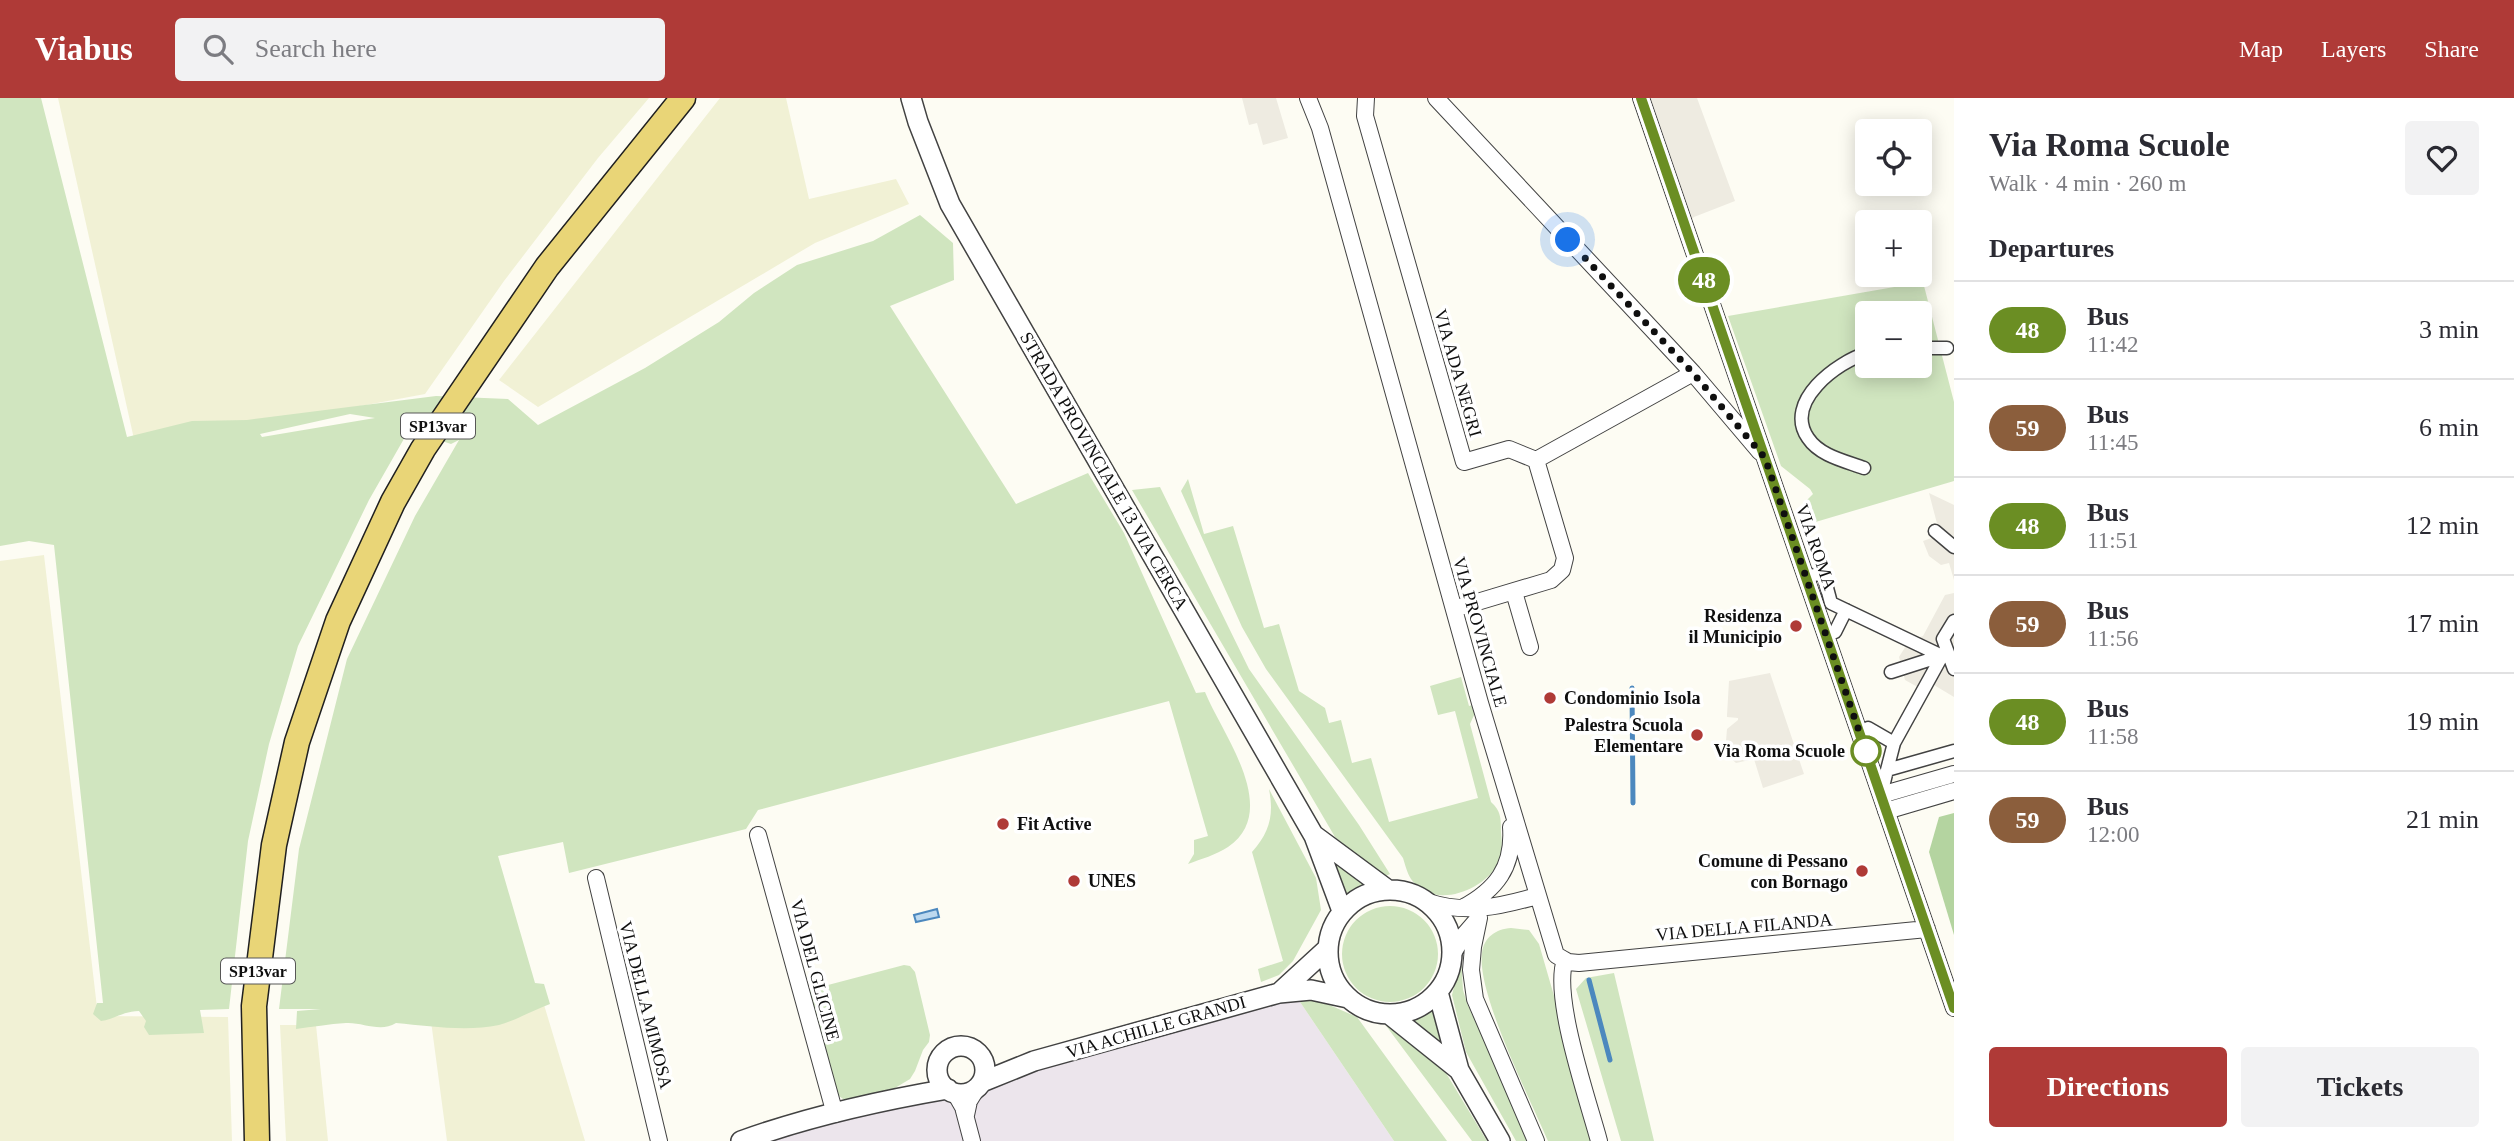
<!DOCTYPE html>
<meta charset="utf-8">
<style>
:root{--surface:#fff;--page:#f2f2f3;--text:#2b2b33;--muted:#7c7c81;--line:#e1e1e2;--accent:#af3a37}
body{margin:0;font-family:Georgia,serif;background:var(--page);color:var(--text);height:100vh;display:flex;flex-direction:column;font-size:26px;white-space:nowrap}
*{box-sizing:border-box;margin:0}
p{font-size:23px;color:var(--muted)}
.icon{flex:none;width:38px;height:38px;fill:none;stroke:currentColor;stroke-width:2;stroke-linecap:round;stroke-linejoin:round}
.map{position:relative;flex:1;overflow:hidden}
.drawer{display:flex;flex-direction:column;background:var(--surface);width:560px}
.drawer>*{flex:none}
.badge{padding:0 14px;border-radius:23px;font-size:24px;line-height:46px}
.tools{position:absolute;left:1855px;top:21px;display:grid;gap:14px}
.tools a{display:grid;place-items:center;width:77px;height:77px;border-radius:7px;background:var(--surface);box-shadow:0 4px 18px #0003;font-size:35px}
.you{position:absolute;width:35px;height:35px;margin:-18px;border:5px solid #fff;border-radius:50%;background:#1a73e8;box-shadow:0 0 0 10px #1a73e833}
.map>.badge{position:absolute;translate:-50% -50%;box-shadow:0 0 0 4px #fff}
h2{padding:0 35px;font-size:26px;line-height:63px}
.round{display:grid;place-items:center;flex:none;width:74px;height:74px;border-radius:7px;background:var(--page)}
.headline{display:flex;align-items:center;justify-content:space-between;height:119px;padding:0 35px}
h1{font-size:33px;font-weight:600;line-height:52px}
.primary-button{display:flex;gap:14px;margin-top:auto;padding:14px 35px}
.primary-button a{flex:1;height:80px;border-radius:7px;background:var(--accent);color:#fff;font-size:28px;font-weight:600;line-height:80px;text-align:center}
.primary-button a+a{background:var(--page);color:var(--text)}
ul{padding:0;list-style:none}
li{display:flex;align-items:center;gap:21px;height:98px;padding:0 35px;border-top:2px solid var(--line)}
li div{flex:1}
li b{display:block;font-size:26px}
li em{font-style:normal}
li .badge{min-width:77px;font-weight:700;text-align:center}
header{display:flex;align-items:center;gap:42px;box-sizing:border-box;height:98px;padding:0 35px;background:var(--accent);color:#fff}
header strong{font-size:33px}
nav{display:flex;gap:38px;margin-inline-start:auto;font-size:24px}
.search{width:490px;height:63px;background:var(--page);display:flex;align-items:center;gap:18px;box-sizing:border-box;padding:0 24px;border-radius:7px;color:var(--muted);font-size:26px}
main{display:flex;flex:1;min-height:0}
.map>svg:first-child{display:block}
.industrial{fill:#ece5ec}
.farmland{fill:#f1f1d5}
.green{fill:#d0e5bf;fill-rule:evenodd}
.forest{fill:#b4d4a0}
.plaza{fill:#eeebe1}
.water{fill:#bdd9ef;stroke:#4c88be;stroke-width:2}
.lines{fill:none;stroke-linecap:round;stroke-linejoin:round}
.stream{stroke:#4c88be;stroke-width:5}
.pedestrian-casing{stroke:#424242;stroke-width:15}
.minor-casing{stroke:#424242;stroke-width:18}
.tertiary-casing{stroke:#424242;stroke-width:22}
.primary-casing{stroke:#202020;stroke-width:27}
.pedestrian{stroke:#fff;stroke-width:12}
.minor{stroke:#fff;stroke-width:16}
.tertiary{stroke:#fff;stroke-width:19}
.primary{stroke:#e9d577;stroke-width:24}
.line-casing{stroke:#fff;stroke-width:16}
.line{stroke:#6b8e23;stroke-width:10}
.walk{stroke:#0f0f0f;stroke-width:7;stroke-dasharray:0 12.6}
.poi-dot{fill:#af3a37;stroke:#fff;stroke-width:2.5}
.stop-dot{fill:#fff;stroke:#6b8e23;stroke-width:3.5}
.labels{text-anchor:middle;stroke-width:7;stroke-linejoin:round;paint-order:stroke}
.shield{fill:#fff;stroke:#575757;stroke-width:2}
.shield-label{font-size:16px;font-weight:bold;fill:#0f0f0f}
.street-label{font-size:18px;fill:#0f0f0f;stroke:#fff}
.poi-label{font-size:18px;font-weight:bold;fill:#0f0f0f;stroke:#fff;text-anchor:end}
.stop-label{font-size:18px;font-weight:bold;fill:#0f0f0f;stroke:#fff;text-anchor:end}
</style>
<header>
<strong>Viabus</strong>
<div class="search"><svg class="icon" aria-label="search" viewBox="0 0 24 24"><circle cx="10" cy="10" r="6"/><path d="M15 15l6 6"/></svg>Search here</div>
<nav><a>Map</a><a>Layers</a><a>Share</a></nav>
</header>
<main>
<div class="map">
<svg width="1954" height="1043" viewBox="0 0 1954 1043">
<rect width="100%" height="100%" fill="#fdfcf3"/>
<path class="industrial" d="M1296,898L1394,1043H746L902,1002L966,999L1034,966Z"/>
<path class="farmland" d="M58,0H649L598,60L504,183L425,296L136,350Z
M720,0H786L809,101L896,81L909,106L815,145L538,309L499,282Z
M44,457L98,918L228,919L232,1043H0V463Z
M542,900L585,1043H447L431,923Z
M280,927H316L328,1043H286Z"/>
<path class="green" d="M0,0H41L127,339L192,323L247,322L436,298L508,301L538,327L645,270L719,224L754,195L797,167L873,143L920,117L953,145L954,182L890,208L1016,406L1088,375L1124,435L1196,595L1205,594C1222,636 1282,712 1228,749C1216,757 1201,761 1188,766L1194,756V742L1208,738L1169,603L758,712L746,731L569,775L563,744L498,758L535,885L544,886L550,906C533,912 517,922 499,927C466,934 429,928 396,925C380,935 363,924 346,925C329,926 312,929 296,931L297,913L321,911H279L299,751L347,561L415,418L459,342L451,346L409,332L369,402L298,548L269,646L248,743L229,911L200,912L204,935L149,937L144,929L146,923L139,913C124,913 115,921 101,923L93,916L97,905H103L54,447L29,443L0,448ZM350,316L375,320L262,339L260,336Z
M1923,184L1954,304V383L1802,428L1797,412L1813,396L1810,391L1781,368L1728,218ZM1867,215H1920V268H1867Z
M1188,381L1204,436L1233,428L1264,530L1279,526L1299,593L1325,610L1329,625L1341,622L1352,665L1371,660L1389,724L1478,700L1455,613L1438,617L1430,588L1461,579L1469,608L1473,607L1475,615L1470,626L1491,704C1501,713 1501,720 1501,734C1502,744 1503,757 1498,766C1482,794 1432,812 1411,781C1407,775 1405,766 1403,760L1266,571L1242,529L1181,393Z
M1160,389L1249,571L1359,727L1390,776L1381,780L1335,739L1132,392Z
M1269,691L1316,780L1321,812L1293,863L1279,877L1261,884L1258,871L1283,863L1252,754C1270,734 1274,717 1269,691Z
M1331,757L1366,788L1345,804Z
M1342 856a48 48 0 1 1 96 0a48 48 0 1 1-96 0Z
M1511,830L1529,832L1539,846L1596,1043H1548C1531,1003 1476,894 1482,855C1484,839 1496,831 1511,830Z
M1461,860L1463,892L1467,905L1529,1043H1516L1466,954L1452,897Z
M904,867L910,868L915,874L930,937L929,944L923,952L915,973L910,981L895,990L846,1003L836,996L809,892Z
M1614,875L1654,1043H1621L1576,891L1586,880Z
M1296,898L1318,902L1357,919L1447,1043H1394Z
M1434,912L1447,951L1414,922Z
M1384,925L1412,938L1443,970L1487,1043H1472Z"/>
<path class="forest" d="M1954,715V837L1929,754L1939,719Z"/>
<path class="plaza" d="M1242,0H1276L1288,40L1263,47L1257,25L1249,27Z
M1640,0H1697L1735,103L1694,119L1685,128Z
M1929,395L1954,407V482L1949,465L1941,467L1929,458L1923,443L1940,437Z
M1954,495V546L1948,556L1954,560V599L1929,584L1923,592L1905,582L1899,559L1909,543L1923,538L1945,497Z
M1770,575L1804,676L1763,690L1754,661L1736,665L1725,655L1727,631L1738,622V620L1727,619V617L1729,583Z"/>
<path class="water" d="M937,811L939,819L916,824L914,817Z"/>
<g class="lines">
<path class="stream" d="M1632,590L1633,705
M1589,882L1610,962"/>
<defs>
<path id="pedestrian" d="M1920,250H1947
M1864,370C1845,363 1820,358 1808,340C1783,304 1837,264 1867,255
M1935,433L1954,449
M1806,479L1823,475L1831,505L1942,558L1894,645L1887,672
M1954,523L1943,541L1954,571
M1835,534L1846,512
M1891,574L1944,557
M1868,630L1894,645
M1881,697L1887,672L1954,653"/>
<path id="minor" d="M1308,0L1320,30L1480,605L1556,857L1568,864L1579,865L1927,831
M1366,0L1365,18L1464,364L1509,351L1536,362L1565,460L1562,472L1551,482L1454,511
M1436,0L1693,275L1760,354
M1641,0L1954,910
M1536,362L1693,275
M1514,494L1530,549
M1881,697L1954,676
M1886,713L1954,693
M758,737L835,1016
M596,780L659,1043
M1428,804C1466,816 1499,809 1537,798
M1462,810C1496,792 1514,769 1511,729
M1479,820L1473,849L1471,872L1475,901L1536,1043
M1452,857L1464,837L1477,822
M1565,862C1552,899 1588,1002 1599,1043
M955,995L963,1009L972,1043
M966,1017L969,1003L977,990"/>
<path id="tertiary" d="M911,0L918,24L950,106L1314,738L1342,813
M1315,738L1388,792
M1328 854a62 62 0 1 1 124 0a62 62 0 1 1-124 0Z
M1438,894L1459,972L1500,1043
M1279,895L1328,850
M1389,916L1459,972
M937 972a24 24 0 1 1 48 0a24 24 0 1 1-48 0Z
M982,984L1034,963L1279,895L1311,892L1348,900
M741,1043C807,1019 878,1003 948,991"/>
<path id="primary" d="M257,1043L254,908L274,747L297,644L338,523L393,404L423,351L547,169L683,0"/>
</defs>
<use href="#pedestrian" class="pedestrian-casing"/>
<use href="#minor" class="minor-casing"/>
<use href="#tertiary" class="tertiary-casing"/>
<use href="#primary" class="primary-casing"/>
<use href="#pedestrian" class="pedestrian"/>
<use href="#minor" class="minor"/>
<use href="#tertiary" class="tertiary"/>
<use href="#primary" class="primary"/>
</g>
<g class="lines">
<defs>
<path id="line" d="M1641,0L1954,910"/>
</defs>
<use href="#line" class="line-casing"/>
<use href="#line" class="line"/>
<path class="walk" d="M1568,142L1693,275L1765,360L1869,662L1866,653"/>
</g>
<g class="poi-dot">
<circle cx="1796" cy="528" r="7"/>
<circle cx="1550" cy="600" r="7"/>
<circle cx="1697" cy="637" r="7"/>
<circle cx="1003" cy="726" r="7"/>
<circle cx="1862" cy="773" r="7"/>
<circle cx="1074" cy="783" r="7"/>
</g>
<circle class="stop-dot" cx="1866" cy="653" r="14"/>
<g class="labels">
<g class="shield">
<rect x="401" y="315.5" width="74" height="25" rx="5"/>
<rect x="221" y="860.5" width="74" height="25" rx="5"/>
</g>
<g class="shield-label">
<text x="438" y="334">SP13var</text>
<text x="258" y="879">SP13var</text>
</g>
<g class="street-label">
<text transform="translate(1458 275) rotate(74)" y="6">VIA ADA NEGRI</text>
<text transform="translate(1104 373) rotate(60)" y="6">STRADA PROVINCIALE 13 VIA CERCA</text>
<text transform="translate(1816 449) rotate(71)" y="6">VIA ROMA</text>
<text transform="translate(1480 534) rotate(74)" y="6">VIA PROVINCIALE</text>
<text transform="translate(1744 829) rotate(-5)" y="6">VIA DELLA FILANDA</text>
<text transform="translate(815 872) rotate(75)" y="6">VIA DEL GLICINE</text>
<text transform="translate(646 907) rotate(76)" y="6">VIA DELLA MIMOSA</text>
<text transform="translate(1156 929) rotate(-16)" y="6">VIA ACHILLE GRANDI</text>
</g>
<g class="poi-label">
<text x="1782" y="524">Residenza<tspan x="1782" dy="21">il Municipio</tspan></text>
<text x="1564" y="606" text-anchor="start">Condominio Isola</text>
<text x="1683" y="633">Palestra Scuola<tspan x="1683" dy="21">Elementare</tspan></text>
<text x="1017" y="732" text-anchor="start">Fit Active</text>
<text x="1848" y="769">Comune di Pessano<tspan x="1848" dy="21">con Bornago</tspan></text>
<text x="1088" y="789" text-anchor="start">UNES</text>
</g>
<g class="stop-label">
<text x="1845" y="659">Via Roma Scuole</text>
</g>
</g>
</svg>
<div class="tools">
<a><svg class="icon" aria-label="locate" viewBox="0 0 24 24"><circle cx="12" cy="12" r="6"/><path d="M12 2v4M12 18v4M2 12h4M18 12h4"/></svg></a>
<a>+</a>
<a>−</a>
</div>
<div class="you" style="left:1568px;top:142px"></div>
<b class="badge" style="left:1704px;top:182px;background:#6b8e23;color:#fff">48</b>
</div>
<section class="drawer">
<div class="headline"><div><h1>Via Roma Scuole</h1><p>Walk · 4 min · 260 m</p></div><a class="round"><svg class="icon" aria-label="heart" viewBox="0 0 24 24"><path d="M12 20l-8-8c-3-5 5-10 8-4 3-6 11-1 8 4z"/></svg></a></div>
<h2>Departures</h2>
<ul>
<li><span class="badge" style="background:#6b8e23;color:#fff">48</span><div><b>Bus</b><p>11:42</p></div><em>3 min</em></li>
<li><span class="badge" style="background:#8b5e3c;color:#fff">59</span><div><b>Bus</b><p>11:45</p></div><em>6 min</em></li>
<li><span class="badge" style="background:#6b8e23;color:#fff">48</span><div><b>Bus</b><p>11:51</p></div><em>12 min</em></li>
<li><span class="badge" style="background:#8b5e3c;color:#fff">59</span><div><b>Bus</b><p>11:56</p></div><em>17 min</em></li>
<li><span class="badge" style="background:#6b8e23;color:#fff">48</span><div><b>Bus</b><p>11:58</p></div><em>19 min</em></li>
<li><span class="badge" style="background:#8b5e3c;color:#fff">59</span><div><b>Bus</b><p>12:00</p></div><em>21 min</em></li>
</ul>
<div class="primary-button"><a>Directions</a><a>Tickets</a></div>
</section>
</main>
